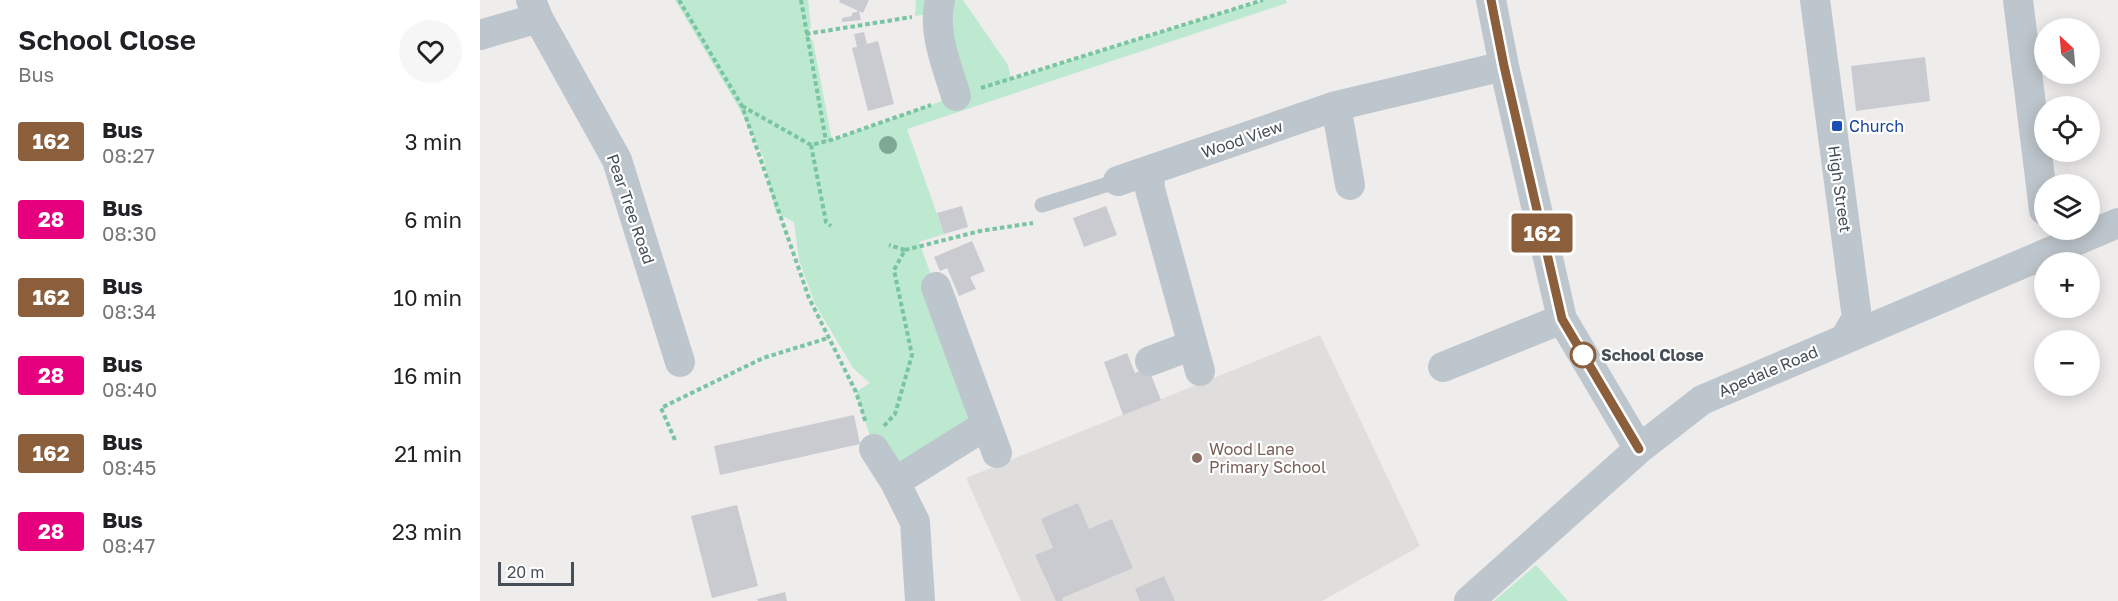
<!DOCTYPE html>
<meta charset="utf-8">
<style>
:root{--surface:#fff;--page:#f6f6f6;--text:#202124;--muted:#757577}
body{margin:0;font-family:"Golos Text",sans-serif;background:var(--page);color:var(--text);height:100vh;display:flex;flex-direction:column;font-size:22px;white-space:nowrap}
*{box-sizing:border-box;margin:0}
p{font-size:20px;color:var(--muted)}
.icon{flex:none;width:33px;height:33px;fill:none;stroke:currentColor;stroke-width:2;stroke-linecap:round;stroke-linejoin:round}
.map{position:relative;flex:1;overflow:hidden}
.drawer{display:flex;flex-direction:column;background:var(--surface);width:480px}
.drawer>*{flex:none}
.badge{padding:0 12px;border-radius:4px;font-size:21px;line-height:39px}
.needle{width:39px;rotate:334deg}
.tools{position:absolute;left:1554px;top:18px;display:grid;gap:12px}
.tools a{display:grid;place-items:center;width:66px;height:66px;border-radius:50%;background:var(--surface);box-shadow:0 3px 15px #0003;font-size:30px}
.scale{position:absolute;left:18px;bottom:15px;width:76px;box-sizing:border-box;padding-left:6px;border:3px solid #464f58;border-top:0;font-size:16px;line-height:21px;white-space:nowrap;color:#464f58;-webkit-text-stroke:4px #fff;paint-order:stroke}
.map>.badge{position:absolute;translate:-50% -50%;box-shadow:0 0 0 3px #fff}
.round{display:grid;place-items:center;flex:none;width:63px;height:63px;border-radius:32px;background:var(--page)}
.headline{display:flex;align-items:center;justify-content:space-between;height:102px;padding:0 18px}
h1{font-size:28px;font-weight:600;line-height:45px}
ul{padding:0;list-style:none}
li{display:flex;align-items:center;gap:18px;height:78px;padding:0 18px}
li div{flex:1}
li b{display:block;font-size:22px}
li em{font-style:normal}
li .badge{min-width:66px;font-weight:700;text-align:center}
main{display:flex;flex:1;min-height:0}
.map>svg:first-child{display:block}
.education{fill:#e0dddd}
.green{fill:#bde9d0}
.building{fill:#cacbd1}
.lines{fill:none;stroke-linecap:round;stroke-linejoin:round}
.path{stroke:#79c4a1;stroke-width:4;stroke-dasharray:4.5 3;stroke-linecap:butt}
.lane{stroke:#bec6cd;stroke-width:15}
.street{stroke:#bec6cd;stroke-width:30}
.tree{fill:#7da893}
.line-casing{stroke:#fff;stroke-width:14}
.line{stroke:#8b5e3c;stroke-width:9}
.transit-dot{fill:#1a4fb4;stroke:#fff;stroke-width:2}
.stop-dot{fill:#fff;stroke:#8b5e3c;stroke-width:3}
.education-dot{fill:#8d6e63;stroke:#fff;stroke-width:2}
.labels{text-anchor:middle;stroke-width:4.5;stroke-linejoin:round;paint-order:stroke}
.transit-label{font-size:16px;fill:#164399;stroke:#fff;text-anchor:start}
.street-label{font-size:16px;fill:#464f58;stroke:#fff}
.stop-label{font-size:16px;font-weight:bold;fill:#464f58;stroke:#fff;text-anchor:start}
.education-label{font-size:16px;fill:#785e54;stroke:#fff;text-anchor:start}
</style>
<main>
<section class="drawer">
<div class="headline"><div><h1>School Close</h1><p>Bus</p></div><a class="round"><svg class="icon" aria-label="heart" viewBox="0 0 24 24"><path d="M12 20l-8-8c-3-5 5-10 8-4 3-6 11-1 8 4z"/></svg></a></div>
<ul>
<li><span class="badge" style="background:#8b5e3c;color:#fff">162</span><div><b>Bus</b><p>08:27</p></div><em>3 min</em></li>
<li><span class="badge" style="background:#e6007e;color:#fff">28</span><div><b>Bus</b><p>08:30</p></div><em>6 min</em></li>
<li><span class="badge" style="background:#8b5e3c;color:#fff">162</span><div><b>Bus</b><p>08:34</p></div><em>10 min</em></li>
<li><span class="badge" style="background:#e6007e;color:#fff">28</span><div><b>Bus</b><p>08:40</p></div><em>16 min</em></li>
<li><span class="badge" style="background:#8b5e3c;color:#fff">162</span><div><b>Bus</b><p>08:45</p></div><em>21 min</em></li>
<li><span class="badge" style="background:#e6007e;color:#fff">28</span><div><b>Bus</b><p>08:47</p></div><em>23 min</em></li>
</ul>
</section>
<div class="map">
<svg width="1638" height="601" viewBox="0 0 1638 601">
<rect width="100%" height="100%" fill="#efecec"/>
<path class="education" d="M840,335L940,546L842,601H541L486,478Z"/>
<path class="green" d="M195,0H328L331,27L327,34L333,41L352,140L476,96L456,13L435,16L436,0H483L528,65L531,79L783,0H806L807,3L427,129L464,234L439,242L506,425L415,482L394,449L376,392L390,383L373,368L335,304L319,260L314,222L296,213L283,156L259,108Z
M1056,565L1088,601H1014Z"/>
<path class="building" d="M360,0H389L383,13L359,2Z
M379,11L381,20L362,22V18L372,16V13Z
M384,32L387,44L398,41L414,104L388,111L372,48L377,47L374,34Z
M1445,57L1450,101L1376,111L1371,66Z
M482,206L488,227L464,234L457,213Z
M626,206L637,235L604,247L593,218Z
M492,241L505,271L490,277L496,289L479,296L467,268L460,271L454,257Z
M647,353L655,373L668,367L681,400L643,415L624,362Z
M374,415L380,444L240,475L234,446Z
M598,503L609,529L632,519L653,568L582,598L583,601H576L555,555L573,548L561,519Z
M257,505L278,586L232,598L211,516Z
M684,576L695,601H660L655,589Z
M305,592L307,601H278L277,599Z"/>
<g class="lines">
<path class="path" d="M199,0L262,106L329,298L376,392L386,423
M321,0L346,141
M326,34L432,17
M501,88L783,0
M262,106L331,145L351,140L451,105
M331,145L346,222L351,226
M425,250L500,231L553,223
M404,426L415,414L432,355L414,270L425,250L409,245
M195,440L181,408L283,358L348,338"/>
<path class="lane" d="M562,205L638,181"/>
<path class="street" d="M51,0L58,18L137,160L200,362
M460,0C452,32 467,66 476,96
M1011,0L1024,66L1082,319L1159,449
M1335,0L1377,318L1365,338
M1538,0L1564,210
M0,35L58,18
M856,106L870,185
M669,171L670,189L720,371
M638,181L856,106L1024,66
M456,287L517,453
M670,361L713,345
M963,367L1082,319
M394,449L415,482L435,522L440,601
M415,482L506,425
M989,601L1159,449L1222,400L1638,223"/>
</g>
<circle class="tree" cx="408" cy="145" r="9"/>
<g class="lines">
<defs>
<path id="line" d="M1011,0L1024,66L1082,319L1159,449"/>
</defs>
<use href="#line" class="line-casing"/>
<use href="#line" class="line"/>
</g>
<rect class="transit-dot" x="1351" y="120" width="12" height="12" rx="3"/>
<circle class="stop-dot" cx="1103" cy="355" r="12"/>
<circle class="education-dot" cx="717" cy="458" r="6"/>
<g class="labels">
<g class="transit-label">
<text x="1369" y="132">Church</text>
</g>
<g class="street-label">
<text transform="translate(762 139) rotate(-19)" y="6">Wood View</text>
<text transform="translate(1360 189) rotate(82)" y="6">High Street</text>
<text transform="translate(151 209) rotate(71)" y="6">Pear Tree Road</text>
<text transform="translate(1288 371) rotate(-23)" y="6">Apedale Road</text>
</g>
<g class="stop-label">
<text x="1121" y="361">School Close</text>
</g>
<g class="education-label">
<text x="729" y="455">Wood Lane<tspan x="729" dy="18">Primary School</tspan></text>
</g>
</g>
</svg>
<div class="tools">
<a><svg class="needle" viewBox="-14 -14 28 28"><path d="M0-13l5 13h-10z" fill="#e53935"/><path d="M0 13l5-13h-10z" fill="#757577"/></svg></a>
<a><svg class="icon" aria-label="locate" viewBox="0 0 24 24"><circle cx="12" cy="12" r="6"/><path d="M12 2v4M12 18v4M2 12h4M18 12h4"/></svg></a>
<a><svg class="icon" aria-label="layers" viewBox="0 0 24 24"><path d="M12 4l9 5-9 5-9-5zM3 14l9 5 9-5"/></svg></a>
<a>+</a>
<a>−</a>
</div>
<div class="scale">20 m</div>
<b class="badge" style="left:1062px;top:233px;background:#8b5e3c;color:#fff">162</b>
</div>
</main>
